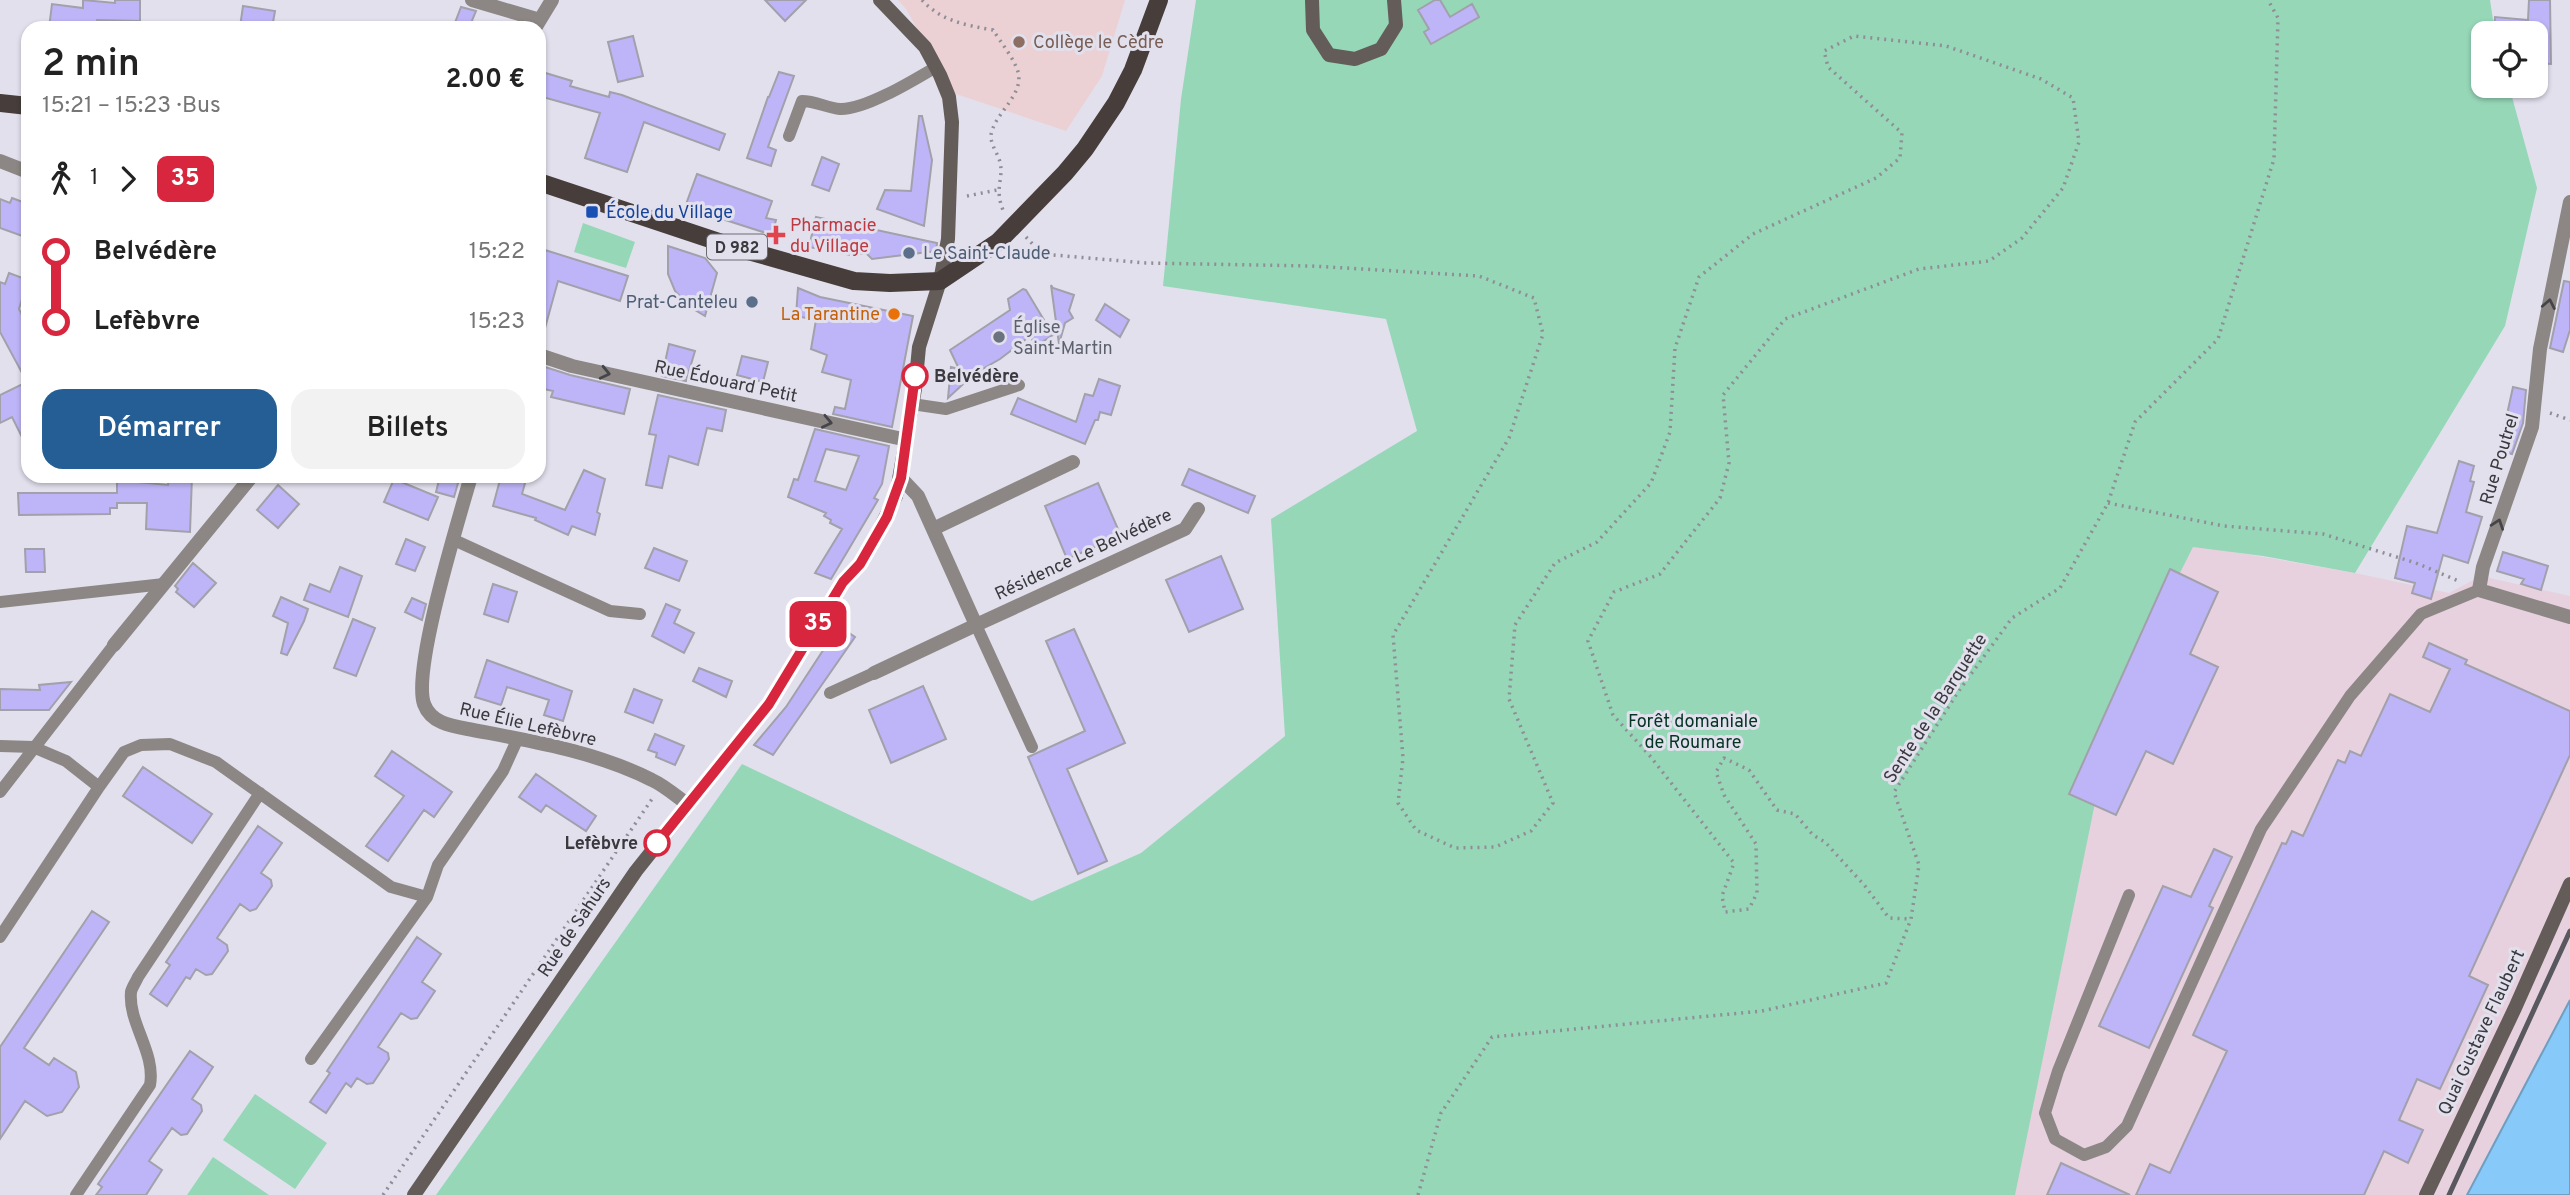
<!DOCTYPE html>
<html lang="fr">
<meta charset="utf-8">
<style>
:root{--surface:#fff;--page:#f2f2f2;--text:#222;--muted:#767676;--accent:#245e95}
body{margin:0;font-family:Overpass,sans-serif;background:var(--page);color:var(--text);height:100vh;display:flex;flex-direction:column;font-size:26px;white-space:nowrap}
*{box-sizing:border-box;margin:0}
p{font-size:23px;color:var(--muted)}
.icon{flex:none;width:38px;height:38px;fill:none;stroke:currentColor;stroke-width:2;stroke-linecap:round;stroke-linejoin:round}
.map{position:relative;flex:1;overflow:hidden}
.details{position:absolute;left:21px;top:21px;width:525px;height:462px;display:flex;flex-direction:column;background:var(--surface);border-radius:21px;box-shadow:0 2px 5px #0004}
.details>*{flex:none}
.badge{padding:0 14px;border-radius:10px;font-size:24px;line-height:46px}
.fabs{position:absolute;left:2471px;top:21px;display:grid;gap:14px}
.fabs a{display:grid;place-items:center;width:77px;height:77px;border-radius:14px;background:var(--surface);box-shadow:0 2px 5px #0004;font-size:35px}
.map>.badge{position:absolute;translate:-50% -50%;box-shadow:0 0 0 4px #fff}
.legs{display:flex;align-items:center;gap:10px;height:77px;padding:0 21px;font-size:23px}
.legs p{margin-inline-start:auto}
.head{display:flex;align-items:center;justify-content:space-between;height:119px;padding:0 21px}
h1{font-size:38px;font-weight:600;line-height:52px}
.action{display:flex;gap:14px;margin-top:auto;padding:14px 21px}
.action a{flex:1;height:80px;border-radius:21px;background:var(--accent);color:#fff;font-size:28px;font-weight:600;line-height:80px;text-align:center}
.action a+a{background:var(--page);color:var(--text)}
ul{padding:0 21px;list-style:none}
li{display:flex;align-items:center;gap:24px;height:70px;font-size:26px}
li i{display:grid;place-items:center;width:10px;height:100%;margin:0 9px;background:currentColor}
li i::after{content:'';width:18px;height:18px;margin:-9px;border:5px solid;border-radius:50%;background:var(--surface)}
li p{margin-inline-start:auto}
li:first-child i{background:linear-gradient(#0000 50%,currentColor 0)}
li:last-child i{background:linear-gradient(currentColor 50%,#0000 0)}
.map>svg:first-child{display:block}
.industrial{fill:#e7d1de}
.education{fill:#ebd1d4}
.green{fill:#96d7b8}
.water{fill:#87c9f8;stroke:#709ec0;stroke-width:2}
.building{fill:#beb5f8;stroke:#a1a0ab;stroke-width:2;fill-rule:evenodd}
.lines{fill:none;stroke-linecap:round;stroke-linejoin:round}
.path{stroke:#8f8e97;stroke-width:3.5;stroke-dasharray:2 5;stroke-linecap:butt}
.lane{stroke:#8c8785;stroke-width:12}
.street{stroke:#8c8785;stroke-width:14}
.secondary{stroke:#645c59;stroke-width:14}
.primary{stroke:#473e3b;stroke-width:18}
.rail{stroke:#59585f;stroke-width:5}
.oneway{stroke:#454549}
.line-1-casing{stroke:#fff;stroke-width:16}
.line-1{stroke:#d7263d;stroke-width:10}
.education-dot{fill:#8d6e63;stroke:#e2e0ed;stroke-width:2.5}
.transit-dot{fill:#1a4fb4;stroke:#e2e0ed;stroke-width:2.5}
.health-dot{fill:#e0444e;stroke:#e2e0ed;stroke-width:2.5}
.service-dot{fill:#5c6f8a;stroke:#e2e0ed;stroke-width:2.5}
.food-dot{fill:#e8710a;stroke:#e2e0ed;stroke-width:2.5}
.worship-dot{fill:#6b7280;stroke:#e2e0ed;stroke-width:2.5}
.stop-1-dot{fill:#fff;stroke:#d7263d;stroke-width:3.5}
.labels{text-anchor:middle;stroke-width:6;stroke-linejoin:round;paint-order:stroke}
.shield{fill:#e2e0ed;stroke:#6c6b72;stroke-width:2}
.shield-label{font-size:16px;font-weight:bold;fill:#39393e}
.education-label{font-size:18px;fill:#785e54;stroke:#e2e0ed;text-anchor:start}
.transit-label{font-size:18px;fill:#164399;stroke:#e2e0ed;text-anchor:start}
.health-label{font-size:18px;fill:#be3a42;stroke:#e2e0ed;text-anchor:start}
.service-label{font-size:18px;fill:#4e5e75;stroke:#e2e0ed;text-anchor:start}
.food-label{font-size:18px;fill:#c56008;stroke:#e2e0ed;text-anchor:end}
.worship-label{font-size:18px;fill:#5b616d;stroke:#e2e0ed;text-anchor:start}
.stop-label{font-size:18px;font-weight:bold;fill:#39393e;stroke:#e2e0ed;text-anchor:start}
.street-label{font-size:18px;fill:#39393e;stroke:#e2e0ed}
.park-label{font-size:18px;fill:#043523;stroke:#e2e0ed}
</style>
<div class="map">
<svg width="2570" height="1195" viewBox="0 0 2570 1195">
<rect width="100%" height="100%" fill="#e2e0ed"/>
<path class="industrial" d="M2177,533L2234,552L2355,573L2449,593L2481,576L2570,596V1073L2515,1195H2010L2027,1134L2079,881L2060,789Z"/>
<path class="education" d="M898,0H1125L1102,76L1066,131L953,93L906,9Z"/>
<path class="green" d="M1196,0H2490L2495,33H2483V86H2509L2537,188L2505,326L2355,573L2263,556L2193,547L2116,700L2015,1195H436L742,764L1032,901L1141,853L1285,736L1271,519L1417,431L1386,319L1163,286L1181,99Z
M583,223L635,242L626,268L574,252Z
M255,1094L327,1143L295,1189L223,1140Z
M213,1157L269,1195H187Z"/>
<path class="water" d="M2570,1000V1195H2467Z"/>
<path class="building" d="M83,0L115,3V0H140V21L97,20V28L67,26L49,28L52,4L83,8Z
M765,0H806L785,21Z
M1435,0H1440L1450,17L1472,4L1479,17L1431,44L1424,32L1429,29L1418,10Z
M2529,0H2550L2551,64L2536,63V33H2494L2495,17L2528,20Z
M243,6L275,11L272,28L240,27Z
M461,7L476,11L469,28H453Z
M633,36L643,76L618,82L608,42Z
M539,71L572,81L570,86L609,97L610,92L622,95L725,134L719,150L644,122L627,172L585,158L600,113L539,96Z
M779,72L794,76L768,147L776,150L771,166L747,158L768,97H769Z
M919,116H922L932,160L924,226L877,209L885,190L911,191Z
M822,157L839,164L829,191L812,185Z
M697,174L772,201L766,218L776,220L772,235L685,207Z
M12,198L28,204V238L0,228V199L10,203Z
M816,217L937,243L936,251L872,259L866,253L851,255L809,247Z
M668,246L705,258L717,273L705,316L690,307L675,291L668,274Z
M545,250L628,276L620,301L558,281L545,328H539V255L544,256Z
M9,273L28,280L19,309L28,327V449L12,417L0,423V395L27,382L0,332V282L5,284Z
M2564,281L2570,282V330L2563,352L2550,348Z
M1051,285L1053,288L1074,295L1069,311L1073,318L1065,323L1059,344Z
M798,288L820,297L913,316L892,427L833,414L835,407L845,409L851,380L822,372L827,355L811,349L816,320L796,316Z
M1023,289L1026,290L1053,335L1039,344L1038,342L1035,344L1030,336L1000,359L974,374L948,398L951,367L959,369L950,350L1010,310L1008,299Z
M1105,304L1129,320L1120,337L1096,320Z
M669,344L695,351L686,381L662,376Z
M742,356L768,362L763,382L737,375Z
M539,365L570,375L630,389L624,414L551,397L553,391L539,388Z
M1099,379L1120,386L1111,415L1100,412L1098,420H1095L1085,444L1011,414L1018,398L1076,422L1085,394L1093,396Z
M2513,387L2526,390L2523,423L2512,454L2499,451Z
M658,395L726,410L722,431L707,428L698,465L669,456L662,488L646,485L656,435L649,434Z
M815,429L889,446L882,484L874,498L878,500L831,579L815,573L842,529L830,523L831,520L824,516L826,513L788,497L794,479L798,480ZM826,449L859,456L846,490L815,481Z
M2459,461L2474,466L2470,481L2474,482L2466,512L2482,517L2468,563L2443,555L2431,599L2412,593L2415,583L2395,578L2407,526L2437,533Z
M1189,469L1255,496L1248,513L1182,485Z
M584,470L605,479L597,512L600,514L595,535L572,526L568,535L535,520L536,518L493,506L501,476H527L522,494L565,510Z
M169,476H192L190,532L146,529L147,503H117V508H110V514L19,515L18,493H117V480L168,485Z
M440,476H460L454,497L436,492Z
M394,479L438,497L428,520L384,502Z
M1098,483L1121,536L1067,559L1045,506Z
M278,485L299,504L278,528L257,510Z
M406,539L425,547L415,571L396,564Z
M654,548L687,561L679,581L645,568Z
M25,549H44L45,572H26Z
M2503,552L2548,566L2541,590L2521,584L2524,579L2497,571Z
M1221,556L1243,609L1189,632L1166,580Z
M193,563L216,583L194,607L176,592L178,589L175,586Z
M340,567L362,576L348,617L304,600L310,584L330,592Z
M2170,569L2218,592L2190,654L2218,667L2173,764L2146,751L2116,815L2069,794Z
M493,584L517,592L508,622L484,614Z
M281,597L308,609L304,621L287,655L281,653L288,623L273,616Z
M412,598L426,604L422,620L405,612Z
M666,604L680,610L674,623L694,633L684,653L652,636Z
M353,619L375,628L356,676L334,668Z
M839,626L855,637L773,755L754,745L786,707Z
M1074,629L1125,743L1067,769L1107,861L1078,874L1028,757L1085,731L1046,641Z
M2429,643L2467,660L2465,664L2570,711V755L2469,976L2488,985L2440,1089L2417,1079L2399,1120L2423,1130L2408,1163L2384,1151L2364,1195H2136L2150,1164L2170,1173L2227,1051L2193,1035L2282,843L2286,844L2292,831L2303,836L2338,760L2345,763L2350,751L2361,756L2390,694L2430,712L2450,669L2423,657Z
M487,660L572,691L563,721L544,715L549,700L507,687L501,705L475,697Z
M699,668L732,681L726,697L693,681Z
M71,682L49,710H0V689L40,690L39,685Z
M923,686L946,739L891,763L869,710Z
M634,689L662,700L653,723L625,712Z
M655,734L684,746L675,765L656,757L657,753L648,750Z
M392,751L452,792L434,817L424,810L388,861L366,846L404,796L375,776Z
M143,767L212,814L192,843L123,796Z
M536,774L596,816L586,831L546,805L541,812L519,797Z
M258,826L282,843L261,873L271,880L272,886L256,909L250,911L240,904L217,938L227,945L228,951L212,974L206,975L196,969L190,979L186,977L167,1006L150,994L170,965L166,962Z
M2214,849L2232,857L2209,906L2213,908L2149,1048L2099,1026L2163,886L2191,897Z
M92,911L109,922L24,1048L49,1065L54,1058L76,1072L79,1087L62,1112L47,1116L25,1101L0,1139V1047Z
M417,937L441,954L422,982L435,991L417,1018L411,1019L401,1013L378,1047L388,1053L389,1059L373,1083L367,1084L357,1078L351,1087L346,1083L326,1113L310,1102L330,1073L327,1071Z
M190,1051L213,1067L192,1099L201,1105L202,1111L187,1134L181,1135L172,1128L149,1161L162,1170L146,1195H96L102,1187L98,1184Z
M2061,1163L2130,1195H2047Z"/>
<g class="lines">
<path class="path" d="M922,0C941,21 965,25 993,30C1000,41 1015,60 1018,72C1024,94 997,112 992,131C988,142 997,151 1000,162C1004,179 994,188 1003,210
M967,196L997,190
M1026,237L1042,254L1146,263L1312,266L1479,276L1534,298L1543,334L1509,438L1393,635L1403,758L1398,803L1416,830L1455,848L1495,847L1531,831L1553,803L1509,699L1515,625L1555,563L1597,542L1651,483L1670,432L1675,348L1699,277L1753,234L1876,178L1900,158L1902,133L1828,67L1824,51L1854,36L1946,46L2041,79L2073,98L2079,142L2063,188L2022,238L1989,261L1919,269L1785,319L1723,395L1729,463L1720,498L1660,574L1614,592L1588,641L1613,715L1650,756L1734,863L1722,896L1725,912L1749,909L1757,893L1756,844L1724,795L1716,772L1724,758L1749,770L1777,810L1795,814L1813,835L1825,842L1865,886L1889,918L1911,919
M2550,413L2570,420
M2108,503L2224,526L2323,534L2416,563L2461,582
M383,1195L652,799
M1418,1195L1441,1113L1492,1037L1762,1011L1886,983L1911,919L1919,865L1894,792L1958,692L2012,618L2060,588L2108,503L2135,422L2218,339L2274,159L2278,18L2268,0"/>
<path class="lane" d="M789,136L802,101C816,101 827,108 840,109C865,110 914,80 936,67
M912,404L946,409L1019,385
M454,540L610,611L640,614
M0,602L164,584
M976,625L1032,747
M830,693L874,673
M0,746L33,747L66,761L99,787L0,937
M99,787L124,752L141,745L170,744L216,762L391,887L427,897L438,865L503,771L518,738
M0,792L114,645
M2129,895L2058,1071L2045,1113L2055,1139L2084,1155L2106,1147L2127,1126L2261,829L2350,696L2421,614L2479,590
M311,1059L427,897
M76,1195L150,1085C156,1053 128,1023 131,992C132,987 136,982 138,977L260,793"/>
<path class="street" d="M472,0L540,20
M535,28L552,0
M0,161L28,172
M2570,202L2540,349L2532,427L2483,567L2479,590L2570,617
M539,355L572,366L907,440
M471,476C459,519 412,669 424,704C431,723 451,726 468,729C530,741 595,751 652,780C665,786 676,796 687,804
M901,478L918,496L976,625L1185,529L1198,509
M933,529L1073,462
M114,645L252,476
M874,673L976,625"/>
<path class="secondary" d="M1312,0L1313,30L1329,55L1355,59L1381,49L1396,25L1394,0
M414,1195L636,871L769,704L843,582L860,564L873,542L896,496L915,389L919,347L940,281L948,239L952,122L949,97L940,75L925,47L880,0
M2426,1195L2515,1008L2570,884"/>
<path class="primary" d="M0,103L28,106
M539,182L734,247L854,281L890,283L940,281L998,242L1065,173L1085,149L1116,103L1133,70L1159,0"/>
<path class="rail" d="M2449,1195L2570,931"/>
</g>
<defs><path id="oneway-chevron" d="M-2-3.5L2.5 0L-2 3.5" fill="none" stroke-width="1.6" stroke-linecap="round" stroke-linejoin="round" transform="scale(1.75)"/></defs>
<g class="oneway">
<use href="#oneway-chevron" transform="translate(2549 304) rotate(-79)"/>
<use href="#oneway-chevron" transform="translate(605 373) rotate(13)"/>
<use href="#oneway-chevron" transform="translate(827 422) rotate(12)"/>
<use href="#oneway-chevron" transform="translate(2498 524) rotate(-71)"/>
</g>
<g class="lines">
<defs>
<path id="line-1" d="M657,843L769,704L843,582L860,564L887,517L901,478L915,376"/>
</defs>
<use href="#line-1" class="line-1-casing"/>
<use href="#line-1" class="line-1"/>
</g>
<circle class="education-dot" cx="1019" cy="42" r="7"/>
<rect class="transit-dot" x="585" y="205" width="14" height="14" rx="3.5"/>
<path class="health-dot" d="M772.5 224.5h7v7h7v7h-7v7h-7v-7h-7v-7h7z"/>
<g class="service-dot">
<circle cx="909" cy="253" r="7"/>
<circle cx="752" cy="302" r="7"/>
</g>
<circle class="food-dot" cx="894" cy="314" r="7"/>
<circle class="worship-dot" cx="999" cy="337" r="7"/>
<g class="stop-1-dot">
<circle cx="915" cy="376" r="12"/>
<circle cx="657" cy="843" r="12"/>
</g>
<g class="labels">
<rect class="shield" x="707" y="234.5" width="60" height="25" rx="5"/>
<g class="shield-label">
<text x="737" y="253">D 982</text>
</g>
<g class="education-label">
<text x="1033" y="48">Collège le Cèdre</text>
</g>
<g class="transit-label">
<text x="606" y="218">École du Village</text>
</g>
<g class="health-label">
<text x="790" y="231">Pharmacie<tspan x="790" dy="21">du Village</tspan></text>
</g>
<g class="service-label">
<text x="923" y="259">Le Saint-Claude</text>
<text x="738" y="308" text-anchor="end">Prat-Canteleu</text>
</g>
<g class="food-label">
<text x="880" y="320">La Tarantine</text>
</g>
<g class="worship-label">
<text x="1013" y="333">Église<tspan x="1013" dy="21">Saint-Martin</tspan></text>
</g>
<g class="stop-label">
<text x="934" y="382">Belvédère</text>
<text x="638" y="849" text-anchor="end">Lefèbvre</text>
</g>
<g class="street-label">
<text transform="translate(726 381) rotate(12)" y="6">Rue Édouard Petit</text>
<text transform="translate(2499 459) rotate(-73)" y="6">Rue Poutrel</text>
<text transform="translate(1083 554) rotate(-25)" y="6">Résidence Le Belvédère</text>
<text transform="translate(1935 708) rotate(-57)" y="6">Sente de la Barquette</text>
<text transform="translate(528 724) rotate(13)" y="6">Rue Élie Lefèbvre</text>
<text transform="translate(574 927) rotate(-56)" y="6">Rue de Sahurs</text>
<text transform="translate(2481 1032) rotate(-65)" y="6">Quai Gustave Flaubert</text>
</g>
<g class="park-label">
<text x="1693" y="727">Forêt domaniale<tspan x="1693" dy="21">de Roumare</tspan></text>
</g>
</g>
</svg>
<div class="fabs">
<a><svg class="icon" aria-label="locate" viewBox="0 0 24 24"><circle cx="12" cy="12" r="6"/><path d="M12 2v4M12 18v4M2 12h4M18 12h4"/></svg></a>
</div>
<b class="badge" style="left:818px;top:624px;background:#d7263d;color:#fff">35</b>
<section class="details">
<div class="head"><div><h1>2 min</h1><p>15:21 – 15:23 · Bus</p></div><b>2.00 €</b></div>
<div class="legs"><svg class="icon" aria-label="walk" viewBox="0 0 24 24"><circle cx="13" cy="4" r="2"/><path d="M13 8l-2 6 4 7M11 14l-3 7M7 12l3-4h3l4 4"/></svg>1<svg class="icon" aria-label="forward" viewBox="0 0 24 24"><path d="M9 5l7 7-7 7"/></svg><b class="badge" style="background:#d7263d;color:#fff">35</b></div>
<ul>
<li><i style="color:#d7263d"></i><b>Belvédère</b><p>15:22</p></li>
<li><i style="color:#d7263d"></i><b>Lefèbvre</b><p>15:23</p></li>
</ul>
<div class="action"><a>Démarrer</a><a>Billets</a></div>
</section>
</div>
